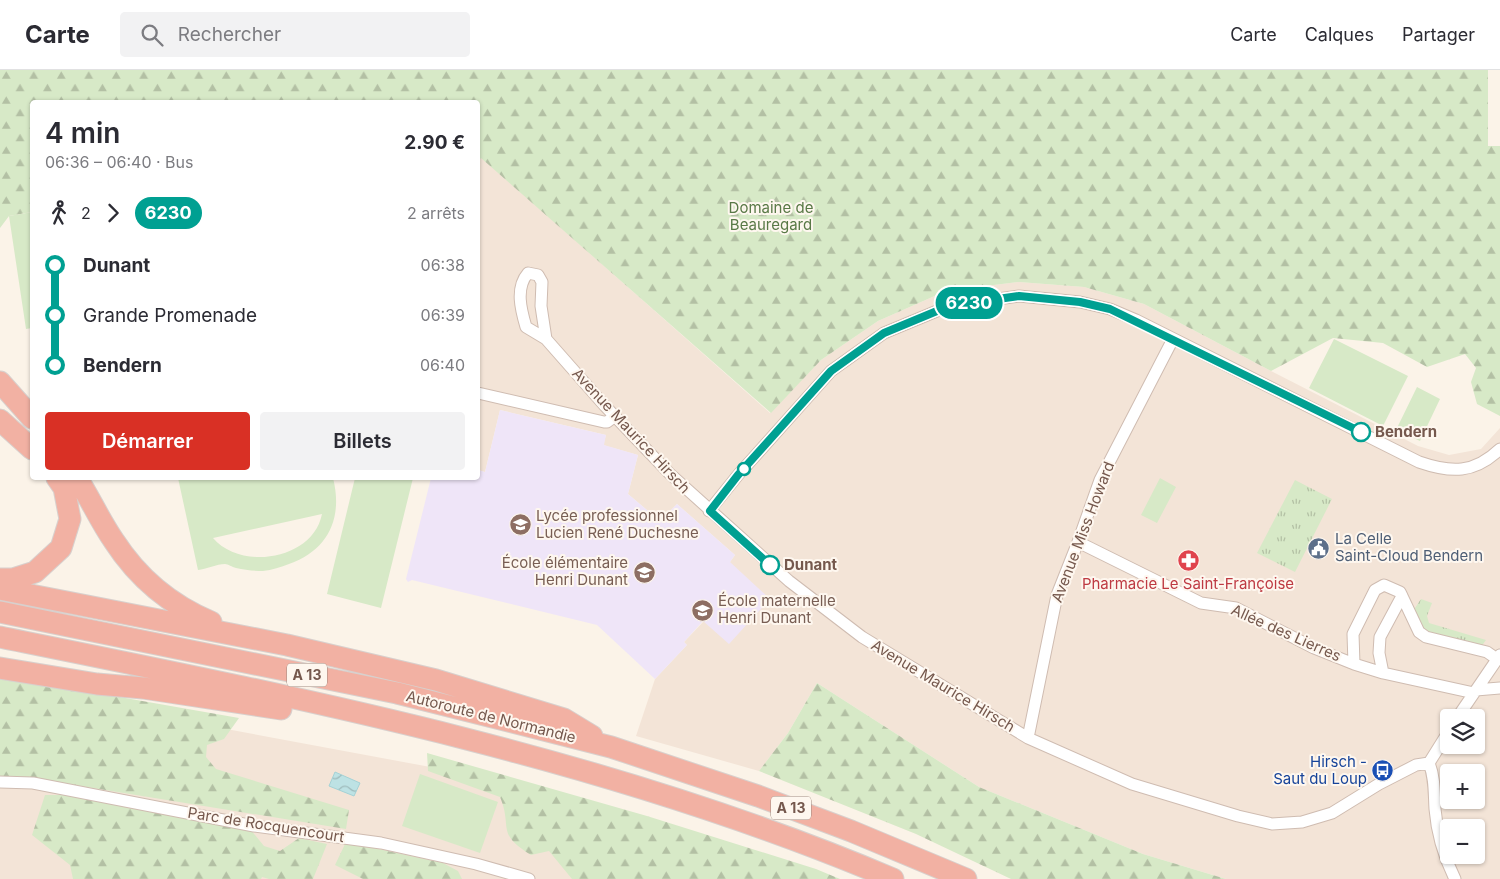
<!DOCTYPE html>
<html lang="fr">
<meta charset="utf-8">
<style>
:root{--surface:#fff;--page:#f2f2f3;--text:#2b2b33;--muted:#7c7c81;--line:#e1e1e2;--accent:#d93025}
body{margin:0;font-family:Inter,sans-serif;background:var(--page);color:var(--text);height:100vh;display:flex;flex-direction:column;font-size:19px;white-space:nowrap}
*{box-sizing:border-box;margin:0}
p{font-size:16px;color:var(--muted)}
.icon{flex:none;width:28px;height:28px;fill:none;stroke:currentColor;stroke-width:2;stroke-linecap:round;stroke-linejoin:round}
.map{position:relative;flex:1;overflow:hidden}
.details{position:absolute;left:30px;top:30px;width:450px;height:380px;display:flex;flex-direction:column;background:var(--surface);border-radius:5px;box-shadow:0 1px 4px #0004}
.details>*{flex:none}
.badge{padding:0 10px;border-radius:16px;font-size:18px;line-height:32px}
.controls{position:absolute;left:1440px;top:639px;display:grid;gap:10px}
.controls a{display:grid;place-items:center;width:45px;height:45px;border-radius:5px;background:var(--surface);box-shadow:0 1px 4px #0004;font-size:25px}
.map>.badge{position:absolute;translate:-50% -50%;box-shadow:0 0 0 2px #fff}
.legs{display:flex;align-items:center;gap:8px;height:55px;padding:0 15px;font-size:16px}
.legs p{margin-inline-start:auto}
.head{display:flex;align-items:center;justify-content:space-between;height:85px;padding:0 15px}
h1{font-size:28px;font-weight:600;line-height:38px}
.button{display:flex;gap:10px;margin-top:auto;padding:10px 15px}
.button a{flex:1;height:58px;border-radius:5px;background:var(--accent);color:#fff;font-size:20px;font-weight:600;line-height:58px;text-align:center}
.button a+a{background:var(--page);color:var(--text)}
ul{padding:0 15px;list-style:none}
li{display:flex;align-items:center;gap:18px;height:50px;font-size:19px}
li i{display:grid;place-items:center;width:8px;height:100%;margin:0 6px;background:currentColor}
li i::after{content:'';width:12px;height:12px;margin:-6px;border:4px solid;border-radius:50%;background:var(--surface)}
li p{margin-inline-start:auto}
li:first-child i{background:linear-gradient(#0000 50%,currentColor 0)}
li:last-child i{background:linear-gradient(currentColor 50%,#0000 0)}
header{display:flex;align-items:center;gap:30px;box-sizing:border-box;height:70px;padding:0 25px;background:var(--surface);border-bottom:1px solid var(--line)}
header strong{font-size:24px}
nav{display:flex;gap:28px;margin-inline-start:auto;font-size:18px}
.search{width:350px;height:45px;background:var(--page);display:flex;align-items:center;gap:12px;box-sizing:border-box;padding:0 18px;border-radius:5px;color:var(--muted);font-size:19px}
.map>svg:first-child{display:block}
.residential{fill:#f3e4d7;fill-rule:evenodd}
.education{fill:#efe5f8}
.grass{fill:url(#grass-tufts)}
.forest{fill:url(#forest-firs)}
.pitch{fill:#d7e9c7;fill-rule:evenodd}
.water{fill:url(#water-waves);stroke:#a4d2d6}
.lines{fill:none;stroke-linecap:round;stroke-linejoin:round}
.minor-casing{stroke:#cfbcb1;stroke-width:13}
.motorway-casing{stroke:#d8d0cd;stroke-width:23}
.minor{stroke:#fff;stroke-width:11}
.motorway{stroke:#f2b1a3;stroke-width:21}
.line-1-casing{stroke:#fff;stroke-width:11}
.line-1{stroke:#00a092;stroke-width:8}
.stop-1-dot{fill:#fff;stroke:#00a092;stroke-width:2.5}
.labels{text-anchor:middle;stroke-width:4;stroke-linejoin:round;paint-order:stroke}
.shield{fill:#fef7ef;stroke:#9e887e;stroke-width:1}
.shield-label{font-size:14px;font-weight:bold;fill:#75584d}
.park-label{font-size:15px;fill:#597946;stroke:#fef7ef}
.street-label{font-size:15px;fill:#75584d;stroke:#fef7ef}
.stop-label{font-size:15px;font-weight:bold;fill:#75584d;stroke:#fef7ef;text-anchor:start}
.education-label{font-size:15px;fill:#785e54;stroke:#fef7ef;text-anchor:start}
.service-label{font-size:15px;fill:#4e5e75;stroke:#fef7ef;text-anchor:start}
.health-label{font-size:15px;fill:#be3a42;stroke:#fef7ef}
.transit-label{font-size:15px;fill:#164399;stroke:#fef7ef;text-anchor:end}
</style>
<header>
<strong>Carte</strong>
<div class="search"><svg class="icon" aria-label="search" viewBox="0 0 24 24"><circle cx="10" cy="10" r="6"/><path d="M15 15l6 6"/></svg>Rechercher</div>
<nav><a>Carte</a><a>Calques</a><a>Partager</a></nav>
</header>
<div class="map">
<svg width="1500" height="809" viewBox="0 0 1500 809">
<defs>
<pattern id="grass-tufts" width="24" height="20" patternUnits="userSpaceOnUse" patternTransform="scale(1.25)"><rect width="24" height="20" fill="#d7e9c7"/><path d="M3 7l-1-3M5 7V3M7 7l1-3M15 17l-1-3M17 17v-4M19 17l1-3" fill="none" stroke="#b3c0a4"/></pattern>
<pattern id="forest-firs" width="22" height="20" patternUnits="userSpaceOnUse" patternTransform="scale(1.25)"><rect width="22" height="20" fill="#d7e9c7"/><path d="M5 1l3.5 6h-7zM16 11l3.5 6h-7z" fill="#b3c0a4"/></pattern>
<pattern id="water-waves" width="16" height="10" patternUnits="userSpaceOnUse" patternTransform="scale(1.25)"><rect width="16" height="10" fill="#bde2e4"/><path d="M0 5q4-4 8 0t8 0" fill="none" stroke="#9ebabb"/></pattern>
</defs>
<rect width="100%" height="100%" fill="#fbf3e8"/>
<path class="residential" d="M481,87L770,343L821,290L878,251L946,221L1019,212L1084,217L1144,234L1271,301L1418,376L1449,385L1481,379L1500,358V809H1226L1143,784L979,717L817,613L788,663L759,701L636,666L655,609L687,575L684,572L704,551L729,573L730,492L735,485L677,434L660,451L628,424L638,385L603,375L606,365L500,340L485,402L478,400V92ZM1449,648H1476V675H1449ZM1449,702H1476V730H1449ZM1449,758H1476V785H1449Z
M0,617L554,720L748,809H0Z"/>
<path class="education" d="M500,340L606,365L604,375L638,385L628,424L660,451L677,434L735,485L730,492L770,529L729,574L703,551L684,572L687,575L655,609L597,555L412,510L408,512L406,509L431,408H478V400L485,402Z"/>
<path class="grass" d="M1295,410L1332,429L1295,502L1257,483Z
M1421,529L1432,533L1427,546L1429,553L1486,570L1481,577L1428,565L1421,559L1413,541Z"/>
<path class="forest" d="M0,0H1488V76H1500V346L1477,334L1471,312L1476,298L1465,284L1427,297L1383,273L1333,268L1271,301L1144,234L1084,217L1019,212L946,221L878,251L821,290L771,343L481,88L478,92V32H32V142L9,146L0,158Z
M0,606L239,648L224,669L207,675L206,687L216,699L349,740L346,759L56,712L0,709Z
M817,613L979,717L1143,784L1226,809H1011L916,764L759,701L788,663Z
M427,683L647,746L816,799L840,809H572L549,781L531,785C495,763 513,758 500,727L428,701Z
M45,725H68L250,759L264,776L280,781L299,768L327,774L313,809H269L262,807L261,809H73L70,795L32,765Z
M346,772L443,793L458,801L462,809H363L335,795Z"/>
<path class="pitch" d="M32,142V258L26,259L9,146Z
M1334,269L1408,306L1383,356L1309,318Z
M1417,317L1440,329L1420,371L1396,360Z
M178,408H333C343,447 329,480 289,494C281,497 272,500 263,501C254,501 245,500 236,498C232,497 228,494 225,494C217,494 206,499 198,500ZM322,444C313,490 241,501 213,468Z
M355,408H413L381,538L327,524Z
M1160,408L1176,417L1157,453L1141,445Z
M420,704L498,732L480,783L402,756Z"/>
<path class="water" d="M335,702L360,713L354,726L329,716Z"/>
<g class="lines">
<defs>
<path id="minor" d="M546,269L541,236L542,212L538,205L528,203C515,218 521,240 526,257L546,269L605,336L669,403L789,511L862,567L1028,668L1132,714L1238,746L1272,754L1302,752L1332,743L1379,714L1416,695L1429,693
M478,323L604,352H607L615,346
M709,441L738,405L831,301L884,263L949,236L1019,226L1080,232L1110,239L1136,250L1419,392C1451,403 1474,404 1500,379
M1078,472L1201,533L1236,538L1314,578L1354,594L1383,603L1474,623
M1402,526L1419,562L1426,567L1487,582L1497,589
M1354,594L1353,564L1375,520L1384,515L1400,522L1402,526L1380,567L1379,583L1383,603
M1476,620L1500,618
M1457,648L1500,585
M1028,668L1057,525L1078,472L1100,410L1173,269
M1429,693C1435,708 1434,723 1435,739C1437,764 1444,787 1455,809
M1429,693L1449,661
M0,712L33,713L254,756L381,773L476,794L529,809"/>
<path id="motorway" d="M0,312L32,348
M0,350L32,379
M77,408C90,428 100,451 114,471C138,508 170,535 211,552
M0,509H13L35,502L61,478L70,449L64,418L57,408
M0,519L287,575L436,610L564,649L592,666
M0,542L397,623L611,677L758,726L851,761L966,809
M0,567C302,628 608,688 893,809
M0,598L97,614L143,618L281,639"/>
</defs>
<use href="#minor" class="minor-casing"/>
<use href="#motorway" class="motorway-casing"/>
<use href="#minor" class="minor"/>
<use href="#motorway" class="motorway"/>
</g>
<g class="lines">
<defs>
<path id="line-1" d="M770,495L710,441L738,405L831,301L884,263L949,236L1019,226L1080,232L1110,239L1361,362"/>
</defs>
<use href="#line-1" class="line-1-casing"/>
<use href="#line-1" class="line-1"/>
</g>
<defs>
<symbol id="school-disc" viewBox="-11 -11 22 22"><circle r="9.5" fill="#8d6e63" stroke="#fef7ef"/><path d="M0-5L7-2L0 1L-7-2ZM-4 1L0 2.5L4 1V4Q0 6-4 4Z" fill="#fff"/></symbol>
<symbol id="civic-disc" viewBox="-11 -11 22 22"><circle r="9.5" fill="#5c6f8a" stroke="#fef7ef"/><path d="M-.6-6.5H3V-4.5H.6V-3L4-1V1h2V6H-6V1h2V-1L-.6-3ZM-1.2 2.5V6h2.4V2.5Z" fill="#fff"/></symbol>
<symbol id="pharmacy-disc" viewBox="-11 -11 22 22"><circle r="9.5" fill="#e0444e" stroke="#fef7ef"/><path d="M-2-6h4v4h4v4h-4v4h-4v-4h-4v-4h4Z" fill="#fff"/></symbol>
<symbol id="bus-disc" viewBox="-11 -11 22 22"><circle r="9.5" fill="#1a4fb4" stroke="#fef7ef"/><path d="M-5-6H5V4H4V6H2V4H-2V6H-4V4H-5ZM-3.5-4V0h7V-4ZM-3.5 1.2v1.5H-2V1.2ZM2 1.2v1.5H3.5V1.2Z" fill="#fff"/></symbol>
</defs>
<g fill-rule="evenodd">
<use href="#school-disc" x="508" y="442" width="25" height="25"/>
<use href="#civic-disc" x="1306" y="466" width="25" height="25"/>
<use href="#pharmacy-disc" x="1176" y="478" width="25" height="25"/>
<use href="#school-disc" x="632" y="490" width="25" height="25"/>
<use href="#school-disc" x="690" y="528" width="25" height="25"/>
<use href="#bus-disc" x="1370" y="688" width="25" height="25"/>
</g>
<g class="stop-1-dot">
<circle cx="1361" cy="362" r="9"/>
<circle cx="744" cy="399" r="6"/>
<circle cx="770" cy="495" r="9"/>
</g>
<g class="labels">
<g class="shield">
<rect x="287" y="593.5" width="40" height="23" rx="4"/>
<rect x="771" y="726.5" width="40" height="23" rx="4"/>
</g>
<g class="shield-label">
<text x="307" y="610">A 13</text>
<text x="791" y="743">A 13</text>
</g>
<g class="park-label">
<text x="771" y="143">Domaine de<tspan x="771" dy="17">Beauregard</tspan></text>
</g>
<g class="street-label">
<text transform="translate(631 361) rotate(47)" y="5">Avenue Maurice Hirsch</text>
<text transform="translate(1083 462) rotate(-69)" y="5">Avenue Miss Howard</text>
<text transform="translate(1286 563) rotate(24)" y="5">Allée des Lierres</text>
<text transform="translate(943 616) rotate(31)" y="5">Avenue Maurice Hirsch</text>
<text transform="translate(491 647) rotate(14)" y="5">Autoroute de Normandie</text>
<text transform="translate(266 755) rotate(9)" y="5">Parc de Rocquencourt</text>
</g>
<g class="stop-label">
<text x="1375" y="367">Bendern</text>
<text x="784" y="500">Dunant</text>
</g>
<g class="education-label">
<text x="536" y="451">Lycée professionnel<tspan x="536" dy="17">Lucien René Duchesne</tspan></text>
<text x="628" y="498" text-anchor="end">École élémentaire<tspan x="628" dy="17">Henri Dunant</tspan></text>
<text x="718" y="536">École maternelle<tspan x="718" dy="17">Henri Dunant</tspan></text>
</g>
<g class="service-label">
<text x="1335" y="474">La Celle<tspan x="1335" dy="17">Saint-Cloud Bendern</tspan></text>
</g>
<g class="health-label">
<text x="1188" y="519">Pharmacie Le Saint-Françoise</text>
</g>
<g class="transit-label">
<text x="1367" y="697">Hirsch -<tspan x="1367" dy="17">Saut du Loup</tspan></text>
</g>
</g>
</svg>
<div class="controls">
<a><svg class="icon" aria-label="layers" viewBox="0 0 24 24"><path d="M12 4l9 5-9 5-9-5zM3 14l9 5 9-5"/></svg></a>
<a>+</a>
<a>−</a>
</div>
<b class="badge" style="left:969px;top:233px;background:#00a092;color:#fff">6230</b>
<section class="details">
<div class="head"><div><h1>4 min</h1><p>06:36 – 06:40 · Bus</p></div><b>2.90 €</b></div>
<div class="legs"><svg class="icon" aria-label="walk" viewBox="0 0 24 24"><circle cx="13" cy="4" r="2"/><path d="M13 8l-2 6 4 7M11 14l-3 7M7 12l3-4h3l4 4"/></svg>2<svg class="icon" aria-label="forward" viewBox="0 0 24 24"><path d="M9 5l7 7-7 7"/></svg><b class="badge" style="background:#00a092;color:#fff">6230</b><p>2 arrêts</p></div>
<ul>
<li><i style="color:#00a092"></i><b>Dunant</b><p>06:38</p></li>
<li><i style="color:#00a092"></i><span>Grande Promenade</span><p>06:39</p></li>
<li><i style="color:#00a092"></i><b>Bendern</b><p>06:40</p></li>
</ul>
<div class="button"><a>Démarrer</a><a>Billets</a></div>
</section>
</div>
